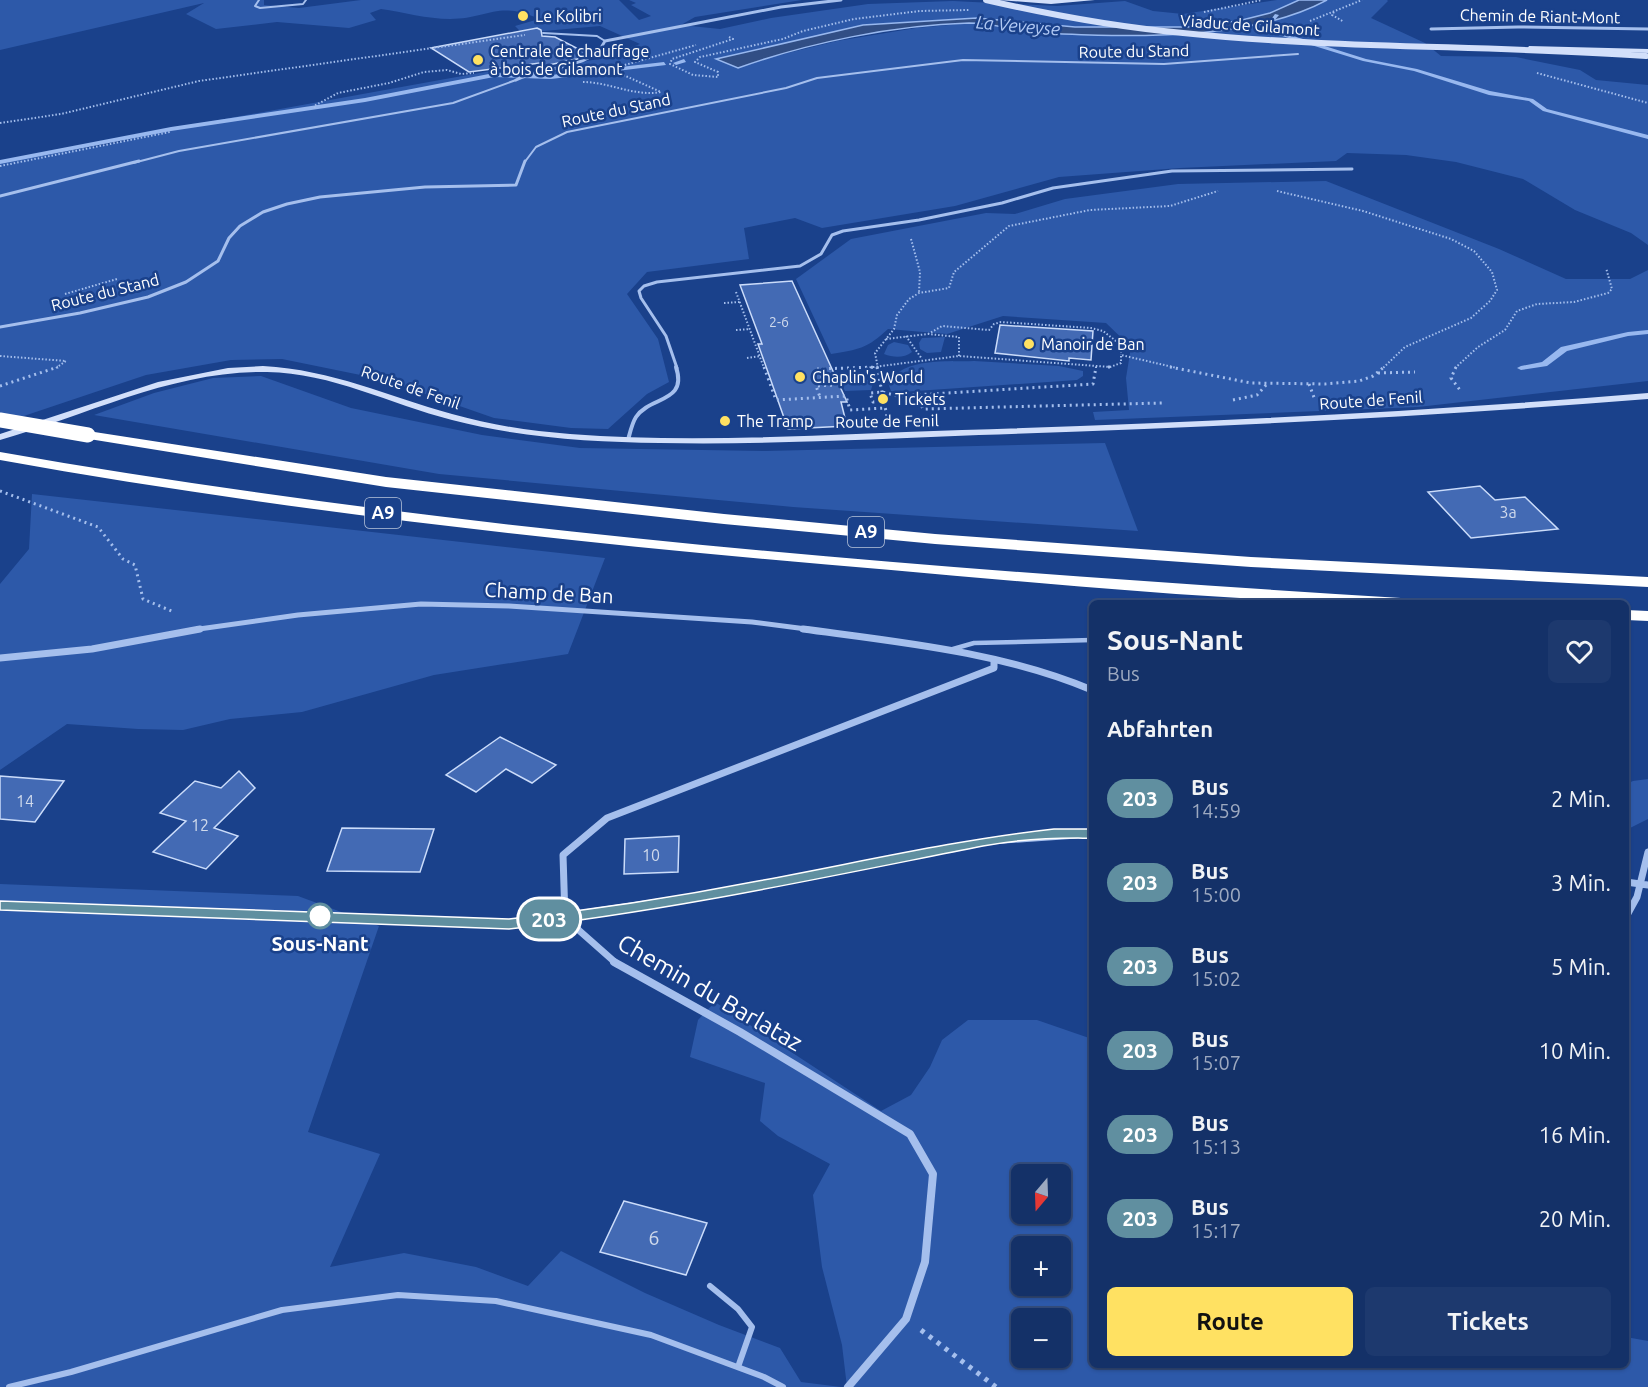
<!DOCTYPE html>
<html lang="de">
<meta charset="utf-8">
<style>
:root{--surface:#143168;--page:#1d396e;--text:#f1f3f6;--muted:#9da9c0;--line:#334c7c;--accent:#ffe162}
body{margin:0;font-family:Ubuntu,sans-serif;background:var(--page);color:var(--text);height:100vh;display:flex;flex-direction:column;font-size:22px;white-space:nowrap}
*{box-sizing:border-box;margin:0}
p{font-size:20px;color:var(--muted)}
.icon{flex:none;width:33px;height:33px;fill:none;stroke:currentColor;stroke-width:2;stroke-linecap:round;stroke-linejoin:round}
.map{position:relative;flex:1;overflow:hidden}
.sheet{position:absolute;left:1089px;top:600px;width:540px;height:768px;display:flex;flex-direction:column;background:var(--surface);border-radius:9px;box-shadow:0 2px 4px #0004,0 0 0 2px var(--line)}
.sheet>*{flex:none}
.badge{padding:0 12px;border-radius:20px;font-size:21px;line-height:39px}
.needle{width:39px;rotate:199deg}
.controls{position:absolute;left:1011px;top:1164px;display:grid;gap:12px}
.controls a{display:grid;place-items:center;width:60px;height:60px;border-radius:9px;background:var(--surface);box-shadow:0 2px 4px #0004,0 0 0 2px var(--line);font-size:30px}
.map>.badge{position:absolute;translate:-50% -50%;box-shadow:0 0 0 3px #fff}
h2{padding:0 18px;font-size:22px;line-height:54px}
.round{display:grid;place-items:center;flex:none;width:63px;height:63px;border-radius:9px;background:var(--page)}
.summary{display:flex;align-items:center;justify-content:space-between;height:102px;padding:0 18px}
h1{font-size:28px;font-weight:700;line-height:45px}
.action{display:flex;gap:12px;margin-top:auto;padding:12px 18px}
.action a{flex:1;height:69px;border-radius:9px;background:var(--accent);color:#111;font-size:24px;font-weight:700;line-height:69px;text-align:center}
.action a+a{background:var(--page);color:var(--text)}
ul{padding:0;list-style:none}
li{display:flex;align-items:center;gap:18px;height:84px;padding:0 18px}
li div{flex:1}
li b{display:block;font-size:22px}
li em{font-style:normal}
li .badge{min-width:66px;font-weight:700;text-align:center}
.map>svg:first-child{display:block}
.green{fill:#2d59a9;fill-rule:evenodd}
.water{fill:#314e85;stroke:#98b8ef;stroke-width:1.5}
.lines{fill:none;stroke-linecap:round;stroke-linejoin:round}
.stream{fill:#98b8ef;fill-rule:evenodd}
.building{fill:#436ab4;stroke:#cbdcfa;stroke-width:1.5}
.path-far2{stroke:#a5bfed;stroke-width:2;stroke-dasharray:1.5 2;stroke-linecap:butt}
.path-far1{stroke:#a5bfed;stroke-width:3;stroke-dasharray:2 4;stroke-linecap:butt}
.path{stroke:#a5bfed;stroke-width:5;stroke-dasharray:4 6;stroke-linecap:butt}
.lane-far4{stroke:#a5bfed;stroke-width:2}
.lane-far3{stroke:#a5bfed;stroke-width:3}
.lane-far2{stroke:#a5bfed;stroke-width:4}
.lane-far1{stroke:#a5bfed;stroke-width:4.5}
.lane{stroke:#a5bfed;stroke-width:6}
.street-far3{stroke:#a5bfed;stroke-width:3}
.street-far2{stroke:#a5bfed;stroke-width:5}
.street-far1{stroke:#a5bfed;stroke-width:7}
.street{stroke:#a5bfed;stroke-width:8}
.secondary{fill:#d2dffa;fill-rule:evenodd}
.highway{fill:#fff;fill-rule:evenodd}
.secondary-bridge{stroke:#d2dffa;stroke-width:6}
.highway-bridge{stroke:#fff;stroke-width:15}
.line{fill:#608fa0;stroke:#fff;stroke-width:1.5}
.poi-dot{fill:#ffe162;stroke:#1a418b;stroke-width:2}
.stop-dot{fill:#fff;stroke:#608fa0;stroke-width:3}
.labels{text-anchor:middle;stroke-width:5;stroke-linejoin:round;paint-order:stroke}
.far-number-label{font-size:14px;fill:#d0daec}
.far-poi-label{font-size:16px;fill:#fff;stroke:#1a418b;text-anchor:start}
.far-street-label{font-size:16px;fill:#fff;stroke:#1a418b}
.number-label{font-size:16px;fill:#d0daec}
.far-water-label{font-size:18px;font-style:italic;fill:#b1c9f4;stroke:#1a418b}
.shield{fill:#1a418b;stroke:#bac6dc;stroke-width:1.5}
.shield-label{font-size:18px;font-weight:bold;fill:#fff}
.street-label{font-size:20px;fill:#fff;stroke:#1a418b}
.stop-label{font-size:20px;font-weight:bold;fill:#fff;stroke:#1a418b}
.near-number-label{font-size:20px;fill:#d0daec}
.near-street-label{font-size:24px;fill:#fff;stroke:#1a418b}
</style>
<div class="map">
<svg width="1648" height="1387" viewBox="0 0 1648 1387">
<rect width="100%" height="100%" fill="#1a418b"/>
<path class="green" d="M0,0H264V5L299,8L361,0H619L639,20L651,16L631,5L636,3L629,0H802L695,17L681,25L720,29L771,18L868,4L953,1L1057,6L1125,1L1153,11L1183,14L1277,0H1299L1271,13L1238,21L1189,27H1075L977,18L863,25L717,59L738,68L759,60L837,41L916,28L971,23L1039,33L1165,35L1257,25L1312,8L1327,0H1387L1388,1L1371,18L1425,43L1441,56L1516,57L1580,70L1596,80L1648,85V245L1631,233L1575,210L1523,179L1456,162L1406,155L1347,153L1336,161L1180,168L1059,177L955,206L822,228L795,218L744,228L749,259L647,272L627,294L658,339L669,382L647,394L608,429L571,428L494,418L385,380L282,359L231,360L146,375L0,424V163L120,142L164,130L451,78L491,71L517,74L574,63L599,59L640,44L600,26L522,33L515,26L539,19C499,0 487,19 450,19C427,19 403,12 381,9L370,13L376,20L349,28L277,22L216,29L186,14L204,3L0,50Z
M1326,181L1499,249L1566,279H1630L1648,270V381L1418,407L1095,420L1093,412L1129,410L1126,378L1131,347L1106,323L1003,316L947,334L888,329C868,348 858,350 831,354L796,279L851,239L986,213L1015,214L1065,199L1178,184Z
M945,337L941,352L927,353L920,349L919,343L922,338Z
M894,342L908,345L912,352C904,358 894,358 884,354L888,345Z
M974,361L1059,366L1083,371V376L1077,380L901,392L891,391L888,383C904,357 947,362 974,361Z
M261,376L351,408L482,435L580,448L765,451L1105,443L1138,531L793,507L439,474L94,415L154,393L213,378Z
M864,378L873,383L871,390L845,391L839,379Z
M32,494L605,558L568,654L434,675L302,712L230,719L183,730L138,729L67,724L0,770V584L29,549Z
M1648,779V819L1626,830V784L1633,781Z
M0,884L298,896L379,926L308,1132L380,1154L330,1267L404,1253L476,1267L528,1286L561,1251L645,1293L719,1325L780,1348L801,1382L841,1387H0Z
M715,1002L881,1111L911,1095L930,1067L942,1040L968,1020H1037L1092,1039V1365H1626V1337L1648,1341V1387H847L842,1345L822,1267L813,1195L830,1164L778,1136L760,1121L765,1083L690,1057L698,1020ZM1022,1174H1060V1214H1022ZM1022,1246H1060V1286H1022ZM1022,1318H1060V1358H1022Z"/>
<path class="water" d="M1299,0H1327C1249,42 1129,37 1041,33C1017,31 993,23 969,23C894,25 808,43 738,68L716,59L863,25L977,18L1075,27H1188L1238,21L1270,13Z"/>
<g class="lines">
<path class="stream" d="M1275,14L1279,15L1268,28L1366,59L1417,69L1490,91L1533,99L1547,109L1648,135V139L1543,111L1529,101L1489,95L1414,71L1363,61L1263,30Z
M684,59L686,62L676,65L673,63Z
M664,62L666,65L551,79L494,77L365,102L171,131L0,164V160L171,127L365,98L494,73L551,75Z
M1648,330V334L1628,336L1567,351L1547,366L1521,370L1517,368L1521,366L1542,362L1561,347L1628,332Z"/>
</g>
<path class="building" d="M537,28L541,30L542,36L555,37L588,54L577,59L544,66L540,63L469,72L431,48Z
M792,281L847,402H841L847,426L788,429L758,344H762L740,285Z
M1000,325L1093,331L1091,360L1069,358V361L995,353Z
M1480,486L1495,500L1525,497L1558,529L1471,538L1428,492Z
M500,737L556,765L532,783L506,769L476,792L446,775Z
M239,771L255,788L214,828L238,836L206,869L153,852L186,821L160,813L195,781L221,788Z
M0,776L64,781L35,822L0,819Z
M342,828L434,829L420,872L327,871Z
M679,836L678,872L624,874L625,839Z
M624,1201L707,1223L686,1275L600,1252Z"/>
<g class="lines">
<path class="path-far2" d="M1204,12L1262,0
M1334,12L1332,15L1344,22
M1310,21L1362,0
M729,37L733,39L672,59L670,64L693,75L718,77V72L695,62L700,57L783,39L803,31L854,19L920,11L969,10
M1537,73L1648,103
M583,82C609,82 635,97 661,92L619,73L614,68L696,45
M315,108L314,106L338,93L389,83L424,72L447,70L461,74L474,73
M0,123L61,114L199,81L525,35
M0,166L170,132
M1277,191L1363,211L1451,239L1474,251L1492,272L1497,290L1490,301L1471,318L1405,347L1383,368
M911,239L920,272L919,292
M736,292L764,368
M65,294L117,279
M724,303L740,302
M736,330L750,329
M928,334L942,326L989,330L994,324L1001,322L1091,328L1103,331L1121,345V355
M906,336L922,359
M886,339L928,334L959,337V356
M0,356L66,361L56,368
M747,358L760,356
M866,368L959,356L1110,367L1121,363V355L1177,368
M878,368L875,353L894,329L897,315L909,299L919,293L949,288L954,272L1009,226L1090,210L1170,206L1218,191
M1096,368V366
M1455,368L1478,347L1505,330L1517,311L1537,304L1574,302L1608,293L1612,289L1606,268"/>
<path class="path-far1" d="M764,367L776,400L846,396L850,410L885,408
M877,367L882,392
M1108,367H1110
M1170,367L1251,383L1325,384L1359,381L1373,376L1384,367
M1456,367L1451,378L1460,390
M817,369L877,367
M1378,373L1415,372
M831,376L853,375L851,369
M820,377L831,376L835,385L816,386L820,397
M1309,384L1315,400
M0,386L58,367
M917,395L923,409L1162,403
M1233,400L1257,395L1267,384
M887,416L884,402H873L870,393L882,392L898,396L1093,384L1096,367
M0,491L98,527L123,559L135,565L143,599L174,612"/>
<path class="path" d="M921,1330L996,1387"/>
<path class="lane-far4" d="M259,0L255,6L260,8L303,4L306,0
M543,33L597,36L605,41
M133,163L179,151L453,103L516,80
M524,163L536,147L567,132L786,88L817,78L963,60L1164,64L1298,54"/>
<path class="lane-far3" d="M0,196L139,161
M0,327L80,313L148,297L186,282L218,261L229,238L240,226L263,212L287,204L320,197L425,187L516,185L525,161
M677,368L666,336L641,298L639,291L644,286L657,282L800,266L821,254L832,235L843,231L919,220L1002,203L1053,188L1172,171L1352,169"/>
<path class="lane-far2" d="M628,440C630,433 632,423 636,417C650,396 688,403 676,367"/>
<path class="lane-far1" d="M953,649L974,643L1092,640"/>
<path class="lane" d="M710,1286L738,1309L752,1327L738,1367
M9,1387L71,1372L282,1310L398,1295L496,1301L651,1335L764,1377L783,1387"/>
<path class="street-far3" d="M1431,29L1518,27L1648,29
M516,80C543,66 592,70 605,41L781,7L841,0"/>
<path class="street-far2" d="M192,630L298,615L421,604L509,606L752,622L814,630"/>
<path class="street-far1" d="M803,629C899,642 1002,652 1092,690
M0,658L92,649L200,629
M1626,882L1648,885
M0,906L509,924L706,895L990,841L1092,834
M1626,917L1637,897L1648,852
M617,964L565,918L563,855L607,818L994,668V660"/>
<path class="street" d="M614,962L740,1032L910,1134L933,1174L925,1262L906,1319L848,1387"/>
<path class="secondary" d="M998,0H1095L1051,4Z
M1529,46L1648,49V53L1527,49Z
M263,366C333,370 387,396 452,414C491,425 530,431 570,434C698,444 833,434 962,430C1191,423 1420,412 1648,393V399C1425,417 1202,428 979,435C873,439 766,445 660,443C590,442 521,438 452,420C390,404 332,373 267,372C174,370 88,415 0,440V434L158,382L228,368Z"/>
<path class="highway" d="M88,431L386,477L724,514L935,534L1251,557L1648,577V587L1251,567L935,544L724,524L386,487L83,438L81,435L83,432Z
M0,452C463,533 933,569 1401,598L1409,603C1236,603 1063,585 891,570C592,545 295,513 0,460Z
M1626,610L1648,611V621L1626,620Z"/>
<path class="secondary-bridge" d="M986,0C1051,15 1116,27 1183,33C1337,49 1492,45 1646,56"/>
<path class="highway-bridge" d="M0,420L88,435"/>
</g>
<path class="line" d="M1054,829H1092L1098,834C1093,840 1086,838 1078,838C1047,838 1014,840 983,846C826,877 669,911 509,929L0,910V901L509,919C592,910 676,897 758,881C856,863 954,840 1054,829Z"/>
<g class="poi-dot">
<circle cx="523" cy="16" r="6"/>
<circle cx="478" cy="60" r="6"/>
<circle cx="1029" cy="344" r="6"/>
<circle cx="800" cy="377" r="6"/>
<circle cx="883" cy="399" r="6"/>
<circle cx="725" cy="421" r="6"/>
</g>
<circle class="stop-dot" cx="320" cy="916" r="12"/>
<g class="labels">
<g class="far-number-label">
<text x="779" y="327">2-6</text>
</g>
<g class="far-poi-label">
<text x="535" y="22">Le Kolibri</text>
<text x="490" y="57">Centrale de chauffage<tspan x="490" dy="18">à bois de Gilamont</tspan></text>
<text x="1041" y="350">Manoir de Ban</text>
<text x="812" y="383">Chaplin's World</text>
<text x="895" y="405">Tickets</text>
<text x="737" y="427">The Tramp</text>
</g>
<g class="far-street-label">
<text transform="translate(1540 16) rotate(1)" y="6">Chemin de Riant-Mont</text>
<text transform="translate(1250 25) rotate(4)" y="6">Viaduc de Gilamont</text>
<text transform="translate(1134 51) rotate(-1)" y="6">Route du Stand</text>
<text transform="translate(616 110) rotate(-12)" y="6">Route du Stand</text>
<text transform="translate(105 292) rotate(-14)" y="6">Route du Stand</text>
<text transform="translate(411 387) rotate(19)" y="6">Route de Fenil</text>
<text transform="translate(1371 400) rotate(-4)" y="6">Route de Fenil</text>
<text transform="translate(887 421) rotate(-1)" y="6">Route de Fenil</text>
</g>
<g class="number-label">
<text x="1508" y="518">3a</text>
<text x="25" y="807">14</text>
<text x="200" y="831">12</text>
<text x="651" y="861">10</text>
</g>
<g class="far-water-label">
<text transform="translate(1018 26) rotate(5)" y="6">La Veveyse</text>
</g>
<g class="shield">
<rect x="365" y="498" width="36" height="30" rx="4.5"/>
<rect x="848" y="517" width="36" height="30" rx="4.5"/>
</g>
<g class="shield-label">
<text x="383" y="519">A9</text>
<text x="866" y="538">A9</text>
</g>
<g class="street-label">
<text transform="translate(549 593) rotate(3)" y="7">Champ de Ban</text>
</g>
<g class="stop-label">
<text x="320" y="951">Sous-Nant</text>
</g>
<g class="near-number-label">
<text x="654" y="1245">6</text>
</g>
<g class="near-street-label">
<text transform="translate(710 993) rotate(30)" y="8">Chemin du Barlataz</text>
</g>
</g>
</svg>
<div class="controls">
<a><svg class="needle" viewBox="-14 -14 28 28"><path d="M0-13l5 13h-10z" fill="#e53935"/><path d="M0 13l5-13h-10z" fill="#9da9c0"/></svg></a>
<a>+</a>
<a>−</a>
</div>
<b class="badge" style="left:549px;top:919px;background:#608fa0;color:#fff">203</b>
<section class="sheet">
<div class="summary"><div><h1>Sous-Nant</h1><p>Bus</p></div><a class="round"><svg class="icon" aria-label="heart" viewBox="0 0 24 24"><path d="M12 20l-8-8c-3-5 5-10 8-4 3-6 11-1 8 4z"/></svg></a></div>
<h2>Abfahrten</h2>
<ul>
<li><span class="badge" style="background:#608fa0;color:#fff">203</span><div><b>Bus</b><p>14:59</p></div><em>2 Min.</em></li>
<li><span class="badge" style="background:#608fa0;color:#fff">203</span><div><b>Bus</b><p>15:00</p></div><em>3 Min.</em></li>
<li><span class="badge" style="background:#608fa0;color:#fff">203</span><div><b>Bus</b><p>15:02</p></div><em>5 Min.</em></li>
<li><span class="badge" style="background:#608fa0;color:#fff">203</span><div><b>Bus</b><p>15:07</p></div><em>10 Min.</em></li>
<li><span class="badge" style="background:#608fa0;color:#fff">203</span><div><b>Bus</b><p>15:13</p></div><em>16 Min.</em></li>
<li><span class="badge" style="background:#608fa0;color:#fff">203</span><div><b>Bus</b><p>15:17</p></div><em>20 Min.</em></li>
</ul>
<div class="action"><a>Route</a><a>Tickets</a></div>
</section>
</div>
